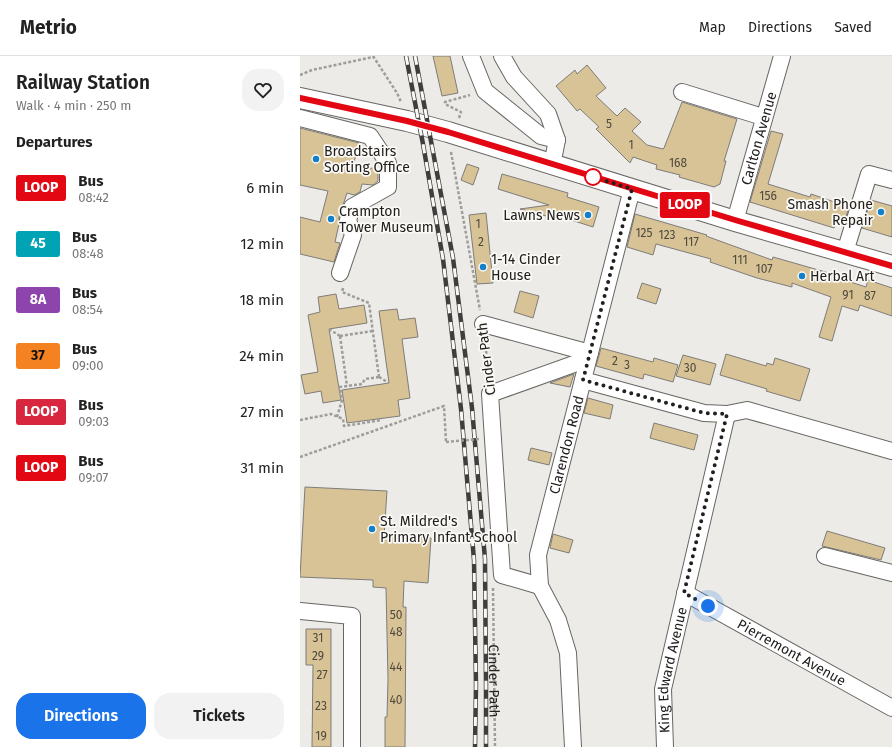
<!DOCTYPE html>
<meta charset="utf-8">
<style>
:root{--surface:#fff;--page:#f2f2f2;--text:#222;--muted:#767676;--line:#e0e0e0;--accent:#1a73e8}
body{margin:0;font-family:"Fira Sans",sans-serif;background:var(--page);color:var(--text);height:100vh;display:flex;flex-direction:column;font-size:15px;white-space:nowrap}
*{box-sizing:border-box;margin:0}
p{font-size:13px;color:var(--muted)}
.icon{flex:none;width:22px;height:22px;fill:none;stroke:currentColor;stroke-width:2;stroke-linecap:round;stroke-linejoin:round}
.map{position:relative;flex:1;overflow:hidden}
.sheet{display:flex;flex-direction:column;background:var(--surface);width:300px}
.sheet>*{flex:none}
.badge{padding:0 8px;border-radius:3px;font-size:14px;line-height:26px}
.you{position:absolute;width:20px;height:20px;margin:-10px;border:3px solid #fff;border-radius:50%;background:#1a73e8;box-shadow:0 0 0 6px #1a73e833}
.map>.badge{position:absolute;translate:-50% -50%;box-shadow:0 0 0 2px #fff}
h2{padding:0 16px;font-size:15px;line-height:36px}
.round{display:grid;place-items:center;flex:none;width:42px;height:42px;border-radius:16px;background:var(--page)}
.summary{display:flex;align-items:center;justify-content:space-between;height:68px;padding:0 16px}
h1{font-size:19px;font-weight:600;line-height:30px}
.button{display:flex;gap:8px;margin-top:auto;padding:8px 16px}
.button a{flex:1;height:46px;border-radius:16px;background:var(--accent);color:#fff;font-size:16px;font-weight:600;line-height:46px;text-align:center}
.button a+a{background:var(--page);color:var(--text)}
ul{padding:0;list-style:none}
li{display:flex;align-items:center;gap:12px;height:56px;padding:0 16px}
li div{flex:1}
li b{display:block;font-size:15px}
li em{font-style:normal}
li .badge{min-width:44px;font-weight:700;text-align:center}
header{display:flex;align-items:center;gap:24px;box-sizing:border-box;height:56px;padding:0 20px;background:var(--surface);border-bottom:1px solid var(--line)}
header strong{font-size:19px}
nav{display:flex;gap:22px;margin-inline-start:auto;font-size:14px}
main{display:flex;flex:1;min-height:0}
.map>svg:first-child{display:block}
.building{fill:#d8c396;stroke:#7e7c79}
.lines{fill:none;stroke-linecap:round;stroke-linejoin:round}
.minor-casing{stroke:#686663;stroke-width:18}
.major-casing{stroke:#686663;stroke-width:22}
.path{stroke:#9f9d9b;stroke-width:2.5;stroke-dasharray:3 2;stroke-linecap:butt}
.minor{stroke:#fff;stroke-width:16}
.major{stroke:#fff;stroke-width:20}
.rail-casing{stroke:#403e3d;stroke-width:4.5}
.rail{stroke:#faf9f5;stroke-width:3;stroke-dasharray:9;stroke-linecap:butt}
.path-bridge{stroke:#9f9d9b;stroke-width:2.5;stroke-dasharray:3 2;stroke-linecap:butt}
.line-casing{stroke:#fff;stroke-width:9}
.line{stroke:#e30613;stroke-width:6}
.walk{stroke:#21201f;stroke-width:4;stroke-dasharray:0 7.2}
.poi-dot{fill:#147fc9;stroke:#faf9f5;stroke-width:1.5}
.stop-dot{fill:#fff;stroke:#e30613;stroke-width:2}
.labels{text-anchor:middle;stroke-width:3.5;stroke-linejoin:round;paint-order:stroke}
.number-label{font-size:12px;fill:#4f493d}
.street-label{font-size:14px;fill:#21201f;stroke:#faf9f5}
.poi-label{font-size:14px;fill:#21201f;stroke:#faf9f5;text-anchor:start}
</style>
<header>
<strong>Metrio</strong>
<nav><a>Map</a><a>Directions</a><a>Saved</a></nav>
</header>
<main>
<section class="sheet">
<div class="summary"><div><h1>Railway Station</h1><p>Walk · 4 min · 250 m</p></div><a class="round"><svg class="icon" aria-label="heart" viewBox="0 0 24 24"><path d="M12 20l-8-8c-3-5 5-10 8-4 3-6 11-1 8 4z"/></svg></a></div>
<h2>Departures</h2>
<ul>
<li><span class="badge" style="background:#e30613;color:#fff">LOOP</span><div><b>Bus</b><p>08:42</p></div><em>6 min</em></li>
<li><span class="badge" style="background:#00a3b4;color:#fff">45</span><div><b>Bus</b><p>08:48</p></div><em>12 min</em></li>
<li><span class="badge" style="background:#8e44ad;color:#fff">8A</span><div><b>Bus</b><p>08:54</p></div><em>18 min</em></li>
<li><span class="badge" style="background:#f58220;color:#111">37</span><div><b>Bus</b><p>09:00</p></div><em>24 min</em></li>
<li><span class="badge" style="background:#d7263d;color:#fff">LOOP</span><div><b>Bus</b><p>09:03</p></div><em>27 min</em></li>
<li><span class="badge" style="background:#e30613;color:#fff">LOOP</span><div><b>Bus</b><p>09:07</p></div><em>31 min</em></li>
</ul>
<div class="button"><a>Directions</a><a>Tickets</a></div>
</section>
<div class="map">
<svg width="592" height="691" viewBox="0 0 592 691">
<rect width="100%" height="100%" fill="#edebe8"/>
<path class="building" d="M133,0H150L158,37L142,40Z
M287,9L306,32L296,40L317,60L325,52L341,66L332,75L347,89L363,93L364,92L382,46L437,63L424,105H426L420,128L414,131L379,121L380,119L356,113L357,109L333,101L330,107L296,73L299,71L280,53L277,55L256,30L275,14L277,18Z
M0,72L59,87L52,114L73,112L78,115V125L73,129L62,128L60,136L54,139L47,137L39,161V168L35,186L40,187L34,206L0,198V161L20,166L28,135L0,129Z
M471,75L483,78L468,128L510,141L511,138L549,151L544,167L537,164L534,172L450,146Z
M167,108L179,112L173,129L161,124Z
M202,118L268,137L267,141L299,151L293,171L262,161L261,164L220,153L249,149L198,133Z
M571,144L592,150V181L562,172Z
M186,157L193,227L177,228L169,159Z
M335,158L407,179L406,180L472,204L473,201L536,219L535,221L566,231L568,224L592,232V260L560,249L558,255L542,250L532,285L519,281L531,241L492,227V231L457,222L410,206L411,203L356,188L353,199L327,191Z
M342,227L361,233L356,248L337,242Z
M220,235L239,240L233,262L214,256Z
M36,238L39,253L64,249L67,267L29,273L41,344L23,347L21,335L5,338L1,319L18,316L8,259L20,256L18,241Z
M97,253L99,264L115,262L118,281L102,283L110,342L98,344L100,360L47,367L42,334L89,327L79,255Z
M301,292L353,306L354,302L378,309L373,326L344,318L343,323L296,310Z
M426,298L466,310L467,307L473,309L475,302L510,313L500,345L466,335L467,333L420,319Z
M383,299L416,308L410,329L376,320Z
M274,318L270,331L250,327Z
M288,342L313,349L310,363L284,357Z
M354,367L398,379L394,394L350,382Z
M231,392L252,397L249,409L228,404Z
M5,431L87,435L84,480L131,482L128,527L104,525L103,551H106L105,691H85V661H87L88,623L86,532L73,531V524L0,521Z
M527,475L585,492L581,504L522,490Z
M253,478L273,484L269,497L250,492Z
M6,573H31V691H12L13,609H6Z"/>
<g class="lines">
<defs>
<g id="minor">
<path d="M171,0L185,35L241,80L257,84"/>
<path d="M202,0L214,21L248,58L257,84L252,109"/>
<path d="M382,36L463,61"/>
<path d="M0,62L70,80L88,107V131L52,151L48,164L53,179L40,217"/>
<path id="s2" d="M435,165L482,0"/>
<path d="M545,196L569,118L592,124"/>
<path d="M183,268L290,297"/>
<path d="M283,324L404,357L427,358L447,354L592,395"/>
<path d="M525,500L592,517"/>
<path d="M240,530L202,519L190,338L288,303"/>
<path id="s3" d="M385,537L592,652"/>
<path d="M0,555L52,560V691"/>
<path id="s4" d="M273,691L268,597L258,564L240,530L238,499L332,133"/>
<path id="s5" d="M365,691L363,633L427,358"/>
</g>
<path id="major" d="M0,42L107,65L148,76L435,165L592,210"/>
</defs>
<use href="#minor" class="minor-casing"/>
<use href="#major" class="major-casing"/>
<g class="path">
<path d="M73,0L97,37L101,46"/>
<path d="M0,19L12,14L73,1"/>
<path d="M159,62L161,56L145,48V46L170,39"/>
<path d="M151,96L180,254"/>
<path d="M43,232L42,236L69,247L79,321"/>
<path d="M29,273L40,280"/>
<path d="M40,280L47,330"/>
<path d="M40,280L73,275"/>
<path d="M185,285L189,322"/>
<path d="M79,321L89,327"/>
<path d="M37,361L42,344L40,331L62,328L65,323L79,321"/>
<path d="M0,364L31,358L43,363L44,370L82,364"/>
<path d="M0,401L144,350L146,386"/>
<path id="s1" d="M193,532L195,691"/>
</g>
<use href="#minor" class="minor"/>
<use href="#major" class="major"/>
<defs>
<path id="rail" d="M106,0L123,88L143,203L161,353L174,504L176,630L175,691
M115,0L153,202L172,352L185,503L186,630V691"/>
</defs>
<use href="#rail" class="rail-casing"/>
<use href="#rail" class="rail"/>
<path class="path-bridge" d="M146,386L179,383"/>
</g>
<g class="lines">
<defs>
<path id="line" d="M0,42L107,65L148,76L435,164L592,210"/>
</defs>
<use href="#line" class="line-casing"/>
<use href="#line" class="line"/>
<path class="walk" d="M293,121L332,133L283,324L404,357L427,358L384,537L408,550"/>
</g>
<g class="poi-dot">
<circle cx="16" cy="103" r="4"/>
<circle cx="581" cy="156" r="4"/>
<circle cx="288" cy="159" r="4"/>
<circle cx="31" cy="163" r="4"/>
<circle cx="183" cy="211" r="4"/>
<circle cx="502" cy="220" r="4"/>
<circle cx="72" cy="473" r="4"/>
</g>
<circle class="stop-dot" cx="293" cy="121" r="8"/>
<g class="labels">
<g class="number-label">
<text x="309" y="72">5</text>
<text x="331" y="93">1</text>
<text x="378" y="111">168</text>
<text x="468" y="144">156</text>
<text x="178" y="172">1</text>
<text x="344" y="181">125</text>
<text x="367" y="183">123</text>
<text x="181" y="190">2</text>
<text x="391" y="190">117</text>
<text x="440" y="208">111</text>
<text x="464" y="217">107</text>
<text x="548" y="243">91</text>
<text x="570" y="244">87</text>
<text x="315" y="309">2</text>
<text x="327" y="313">3</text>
<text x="390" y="316">30</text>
<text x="96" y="563">50</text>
<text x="96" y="580">48</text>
<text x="18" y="586">31</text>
<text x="18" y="604">29</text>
<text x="96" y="615">44</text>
<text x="22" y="623">27</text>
<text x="96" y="648">40</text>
<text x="21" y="654">23</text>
<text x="21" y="684">19</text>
</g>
<g class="street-label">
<text dy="5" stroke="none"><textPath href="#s2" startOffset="86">Carlton Avenue</textPath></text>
<text transform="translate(186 303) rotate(-97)" y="5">Cinder Path</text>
<text dy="5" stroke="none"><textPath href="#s4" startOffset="312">Clarendon Road</textPath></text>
<text dy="5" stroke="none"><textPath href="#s3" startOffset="122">Pierremont Avenue</textPath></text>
<text dy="5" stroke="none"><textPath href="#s5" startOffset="78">King Edward Avenue</textPath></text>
<text dy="5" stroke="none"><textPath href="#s1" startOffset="93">Cinder Path</textPath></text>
</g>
<g class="poi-label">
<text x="24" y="100">Broadstairs<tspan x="24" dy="16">Sorting Office</tspan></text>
<text x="573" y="153" text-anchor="end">Smash Phone<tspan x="573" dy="16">Repair</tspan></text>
<text x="39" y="160">Crampton<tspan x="39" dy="16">Tower Museum</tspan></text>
<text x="280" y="164" text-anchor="end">Lawns News</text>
<text x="191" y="208">1-14 Cinder<tspan x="191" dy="16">House</tspan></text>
<text x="510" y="225">Herbal Art</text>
<text x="80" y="470">St. Mildred's<tspan x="80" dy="16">Primary Infant School</tspan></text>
</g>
</g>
</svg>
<div class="you" style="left:408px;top:550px"></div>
<b class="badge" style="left:385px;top:149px;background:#e30613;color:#fff">LOOP</b>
</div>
</main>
